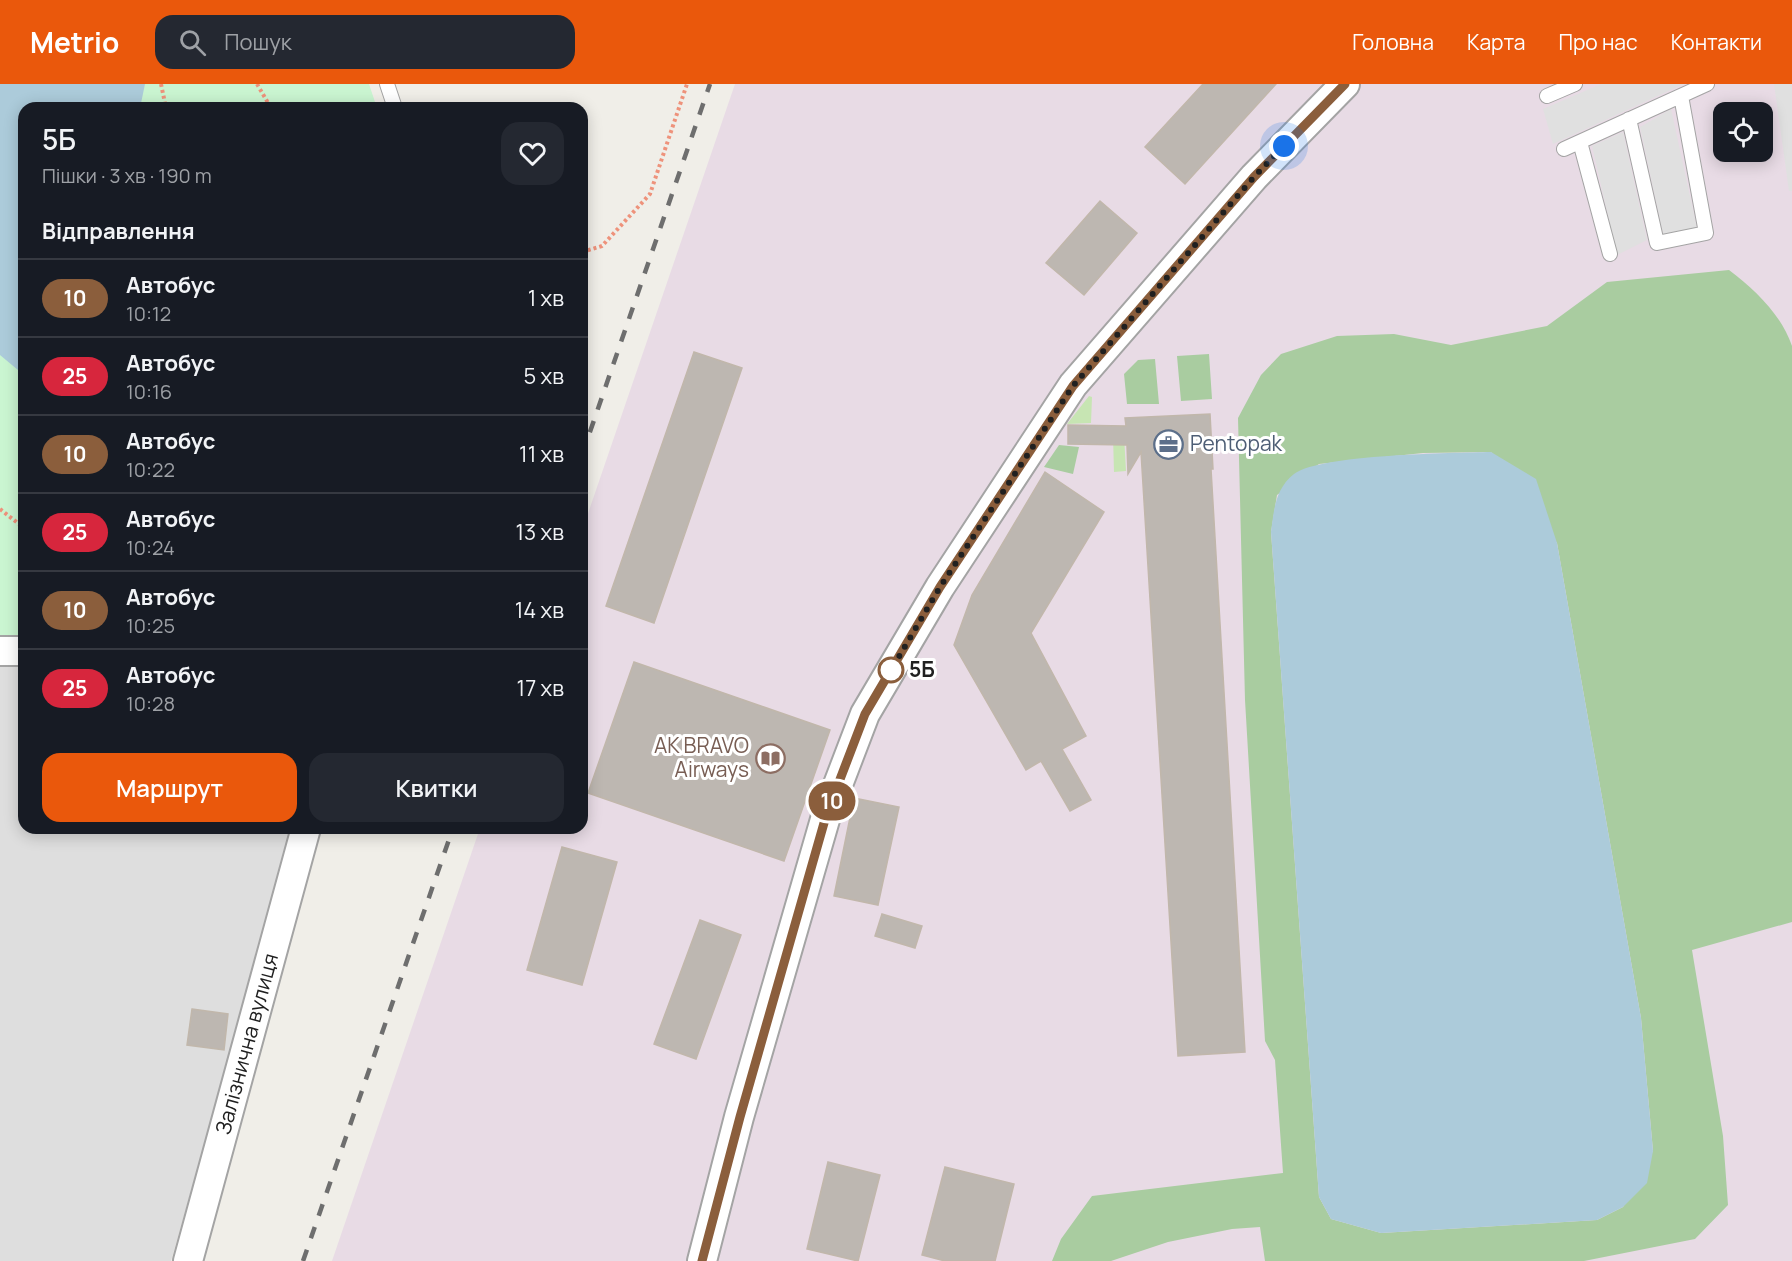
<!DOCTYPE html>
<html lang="uk">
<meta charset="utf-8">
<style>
:root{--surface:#171b24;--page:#242831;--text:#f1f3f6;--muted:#9ea1a6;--line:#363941;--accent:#ea580c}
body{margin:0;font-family:Manrope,sans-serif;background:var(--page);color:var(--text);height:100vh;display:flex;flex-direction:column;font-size:22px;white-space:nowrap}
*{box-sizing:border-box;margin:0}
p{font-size:20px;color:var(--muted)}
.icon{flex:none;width:33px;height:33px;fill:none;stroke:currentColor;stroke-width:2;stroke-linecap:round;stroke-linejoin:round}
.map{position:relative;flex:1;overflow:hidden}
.side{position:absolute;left:18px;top:18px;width:570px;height:732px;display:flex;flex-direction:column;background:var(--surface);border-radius:18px;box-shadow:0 3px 15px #0003}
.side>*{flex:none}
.badge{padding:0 12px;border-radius:20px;font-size:21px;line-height:39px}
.fabs{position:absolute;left:1713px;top:18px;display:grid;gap:12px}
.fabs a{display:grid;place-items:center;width:60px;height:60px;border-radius:12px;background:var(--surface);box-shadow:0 3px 15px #0003;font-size:30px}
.you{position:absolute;width:30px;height:30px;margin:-15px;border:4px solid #fff;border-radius:50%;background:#1a73e8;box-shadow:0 0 0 9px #1a73e833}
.map>.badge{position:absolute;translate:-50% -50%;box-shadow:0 0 0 3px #fff}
h2{padding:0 24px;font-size:22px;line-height:54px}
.round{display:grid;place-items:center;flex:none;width:63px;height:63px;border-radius:18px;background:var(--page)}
.head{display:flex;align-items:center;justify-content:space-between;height:102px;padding:0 24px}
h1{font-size:28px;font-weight:600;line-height:45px}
.primary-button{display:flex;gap:12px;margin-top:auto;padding:12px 24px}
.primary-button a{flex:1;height:69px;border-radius:18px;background:var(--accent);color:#fff;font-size:24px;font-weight:600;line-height:69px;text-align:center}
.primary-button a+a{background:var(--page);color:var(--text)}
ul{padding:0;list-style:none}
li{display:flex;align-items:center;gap:18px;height:78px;padding:0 24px;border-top:2px solid var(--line)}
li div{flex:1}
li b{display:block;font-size:22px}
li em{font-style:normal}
li .badge{min-width:66px;font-weight:700;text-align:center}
header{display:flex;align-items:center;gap:36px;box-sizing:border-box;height:84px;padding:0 30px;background:var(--accent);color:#fff}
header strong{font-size:28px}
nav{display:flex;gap:33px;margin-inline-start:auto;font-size:21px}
.search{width:420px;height:54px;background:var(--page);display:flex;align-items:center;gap:15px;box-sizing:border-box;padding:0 21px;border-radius:18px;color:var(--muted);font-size:22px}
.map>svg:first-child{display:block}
.residential{fill:#dedede}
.industrial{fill:#e8dbe5;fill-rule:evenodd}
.grass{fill:#c7e5b3}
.forest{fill:#a9cca0;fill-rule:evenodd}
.park{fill:#caf5d1}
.parking{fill:#e0e0e0}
.water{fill:#accbda}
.building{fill:#bdb7b1;stroke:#c1b7ab;stroke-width:1.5}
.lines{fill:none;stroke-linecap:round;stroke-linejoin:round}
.lane-casing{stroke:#a4a4a4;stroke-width:16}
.street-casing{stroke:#a4a4a4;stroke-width:32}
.path{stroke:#ee927b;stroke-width:4;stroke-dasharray:3 3;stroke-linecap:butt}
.lane{stroke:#fff;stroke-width:14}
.street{stroke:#fff;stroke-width:28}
.rail{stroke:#6e6e6e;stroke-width:4.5;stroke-dasharray:12 12;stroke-linecap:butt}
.line-casing{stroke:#fff;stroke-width:14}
.line{stroke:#8b5e3c;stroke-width:9}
.walk{stroke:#202020;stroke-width:6;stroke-dasharray:0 10.8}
.stop-dot{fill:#fff;stroke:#8b5e3c;stroke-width:3}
.labels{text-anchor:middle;stroke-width:6;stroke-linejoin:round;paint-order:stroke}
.service-label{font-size:21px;fill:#4e5e75;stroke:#fff;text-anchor:start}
.stop-label{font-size:21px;font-weight:bold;fill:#202020;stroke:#fff;text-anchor:start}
.education-label{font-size:21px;fill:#785e54;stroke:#fff;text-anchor:end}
.street-label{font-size:21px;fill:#202020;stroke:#fff}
</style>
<header>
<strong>Metrio</strong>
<div class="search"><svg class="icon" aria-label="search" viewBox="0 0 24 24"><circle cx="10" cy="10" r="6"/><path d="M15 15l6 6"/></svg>Пошук</div>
<nav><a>Головна</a><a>Карта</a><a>Про нас</a><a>Контакти</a></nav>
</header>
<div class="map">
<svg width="1792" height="1177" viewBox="0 0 1792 1177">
<rect width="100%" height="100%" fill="#f0eee8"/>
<path class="residential" d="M0,581H24V744H295L171,1177H0Z"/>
<path class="industrial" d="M735,0H1792V1177H332L480,744H582V447ZM1724,28H1762V68H1724Z"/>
<path class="grass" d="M1089,312L1092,313L1091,339L1067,340Z
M1124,351L1126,387L1114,388L1113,352Z"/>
<path class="forest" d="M1729,186C1755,206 1781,230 1792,262V838L1692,866L1723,1052L1728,1121L1695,1155L1584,1177H1265L1260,1143L1232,1145L1168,1158L1111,1177H1052L1061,1155L1092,1112L1283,1089L1275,976L1265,957L1245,616L1238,334L1261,291L1281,270L1337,252L1394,250L1451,261L1547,242L1607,198ZM1491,368L1557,459L1641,934L1653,1067L1623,1123L1597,1136L1381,1149L1331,1135L1319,1113L1271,448L1277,411L1319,380L1423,369Z
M1209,270L1212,315L1181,317L1177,272Z
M1155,275L1159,320H1127L1124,290L1138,276Z
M1059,361L1079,363L1073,390L1044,383Z"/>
<path class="park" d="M0,0H369L377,24H24V552H0Z"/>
<path class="parking" d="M1601,0H1684L1553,60L1543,25Z
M1774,0H1792V107H1789Z
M1671,25L1697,144L1663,150L1640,43Z
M1623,48L1647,156L1617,171L1592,62Z"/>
<path class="water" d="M0,0H145L140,24H24V291L0,271Z
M1491,368L1536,395L1557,459L1641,934L1653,1067L1647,1099L1623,1123L1597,1136L1381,1149L1331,1135L1319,1113L1271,448C1274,426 1275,405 1294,390C1321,370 1454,369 1491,368Z"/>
<path class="building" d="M1203,0H1276L1185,100L1145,63Z
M1100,117L1137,149L1084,211L1046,179Z
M694,268L742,284L654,539L606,522Z
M1210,330L1213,385H1211L1245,968L1178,972L1141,368L1128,390L1127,361L1068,360V341L1126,342L1125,334Z
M1045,388L1104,428L1031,549L1086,652L1062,665L1091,716L1070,727L1041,677L1026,686L954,561L972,511Z
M634,578L830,646L784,777L588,709Z
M854,714L899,723L878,821L834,812Z
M562,763L617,778L582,901L527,886Z
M882,830L922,842L915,864L875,852Z
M700,836L741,851L696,975L654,960Z
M192,925L228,930L224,966L187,961Z
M828,1078L880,1091L858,1177L807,1165Z
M945,1083L1014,1100L995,1177H945L922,1171Z"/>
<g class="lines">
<defs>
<path id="lane" d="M387,0L395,24
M1547,12L1575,0
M1629,35L1657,159L1706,149L1681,12
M1580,58L1610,170
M1564,65L1707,0"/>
<g id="street">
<path d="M0,567H24"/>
<path id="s1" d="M188,1177L306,744"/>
<path d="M702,1177L739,1033L826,732L865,630L940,503L1073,301L1254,93L1345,0"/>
</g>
</defs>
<use href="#lane" class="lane-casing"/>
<use href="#street" class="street-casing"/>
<path class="path" d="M161,0L166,24
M257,0L271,24
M582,168L602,162L650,110L687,0
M0,425L24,444"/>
<use href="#lane" class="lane"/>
<use href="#street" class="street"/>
<path class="rail" d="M582,371L710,0
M303,1177L453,744"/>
</g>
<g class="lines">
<defs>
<path id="line" d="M702,1177L740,1033L826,732L865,630L940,503L1073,302L1254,93L1345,0"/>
</defs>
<use href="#line" class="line-casing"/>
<use href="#line" class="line"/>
<path class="walk" d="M891,586L887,593L940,503L1073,302L1254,93L1284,62"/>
</g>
<defs>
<symbol id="office-ring" viewBox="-11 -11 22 22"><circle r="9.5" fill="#fff" stroke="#5c6f8a" stroke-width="1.5"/><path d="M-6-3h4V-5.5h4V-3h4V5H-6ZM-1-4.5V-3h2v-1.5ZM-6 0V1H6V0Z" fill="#5c6f8a"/></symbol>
<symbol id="library-ring" viewBox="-11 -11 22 22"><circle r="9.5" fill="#fff" stroke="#8d6e63" stroke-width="1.5"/><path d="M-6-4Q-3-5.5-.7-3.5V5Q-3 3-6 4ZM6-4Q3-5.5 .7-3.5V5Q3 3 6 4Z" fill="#8d6e63"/></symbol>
</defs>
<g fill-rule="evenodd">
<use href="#office-ring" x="1152" y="344" width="33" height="33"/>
<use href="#library-ring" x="754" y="658" width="33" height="33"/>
</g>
<circle class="stop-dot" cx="891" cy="586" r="12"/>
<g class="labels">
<g class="service-label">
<text x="1190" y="367">Pentopak</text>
</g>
<g class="stop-label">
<text x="909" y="593">5Б</text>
</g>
<g class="education-label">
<text x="749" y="669">АК BRAVO<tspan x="749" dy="24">Airways</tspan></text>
</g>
<g class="street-label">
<text dy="7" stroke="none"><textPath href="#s1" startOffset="225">Залізнична вулиця</textPath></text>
</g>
</g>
</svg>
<div class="fabs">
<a><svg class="icon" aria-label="locate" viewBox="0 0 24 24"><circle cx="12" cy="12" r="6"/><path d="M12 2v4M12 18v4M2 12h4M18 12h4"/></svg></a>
</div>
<div class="you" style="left:1284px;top:62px"></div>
<b class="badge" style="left:832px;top:717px;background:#8b5e3c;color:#fff">10</b>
<section class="side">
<div class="head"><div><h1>5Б</h1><p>Пішки · 3 хв · 190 m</p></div><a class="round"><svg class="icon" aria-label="heart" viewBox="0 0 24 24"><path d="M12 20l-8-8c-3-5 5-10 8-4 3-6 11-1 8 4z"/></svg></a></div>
<h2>Відправлення</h2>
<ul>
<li><span class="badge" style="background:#8b5e3c;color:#fff">10</span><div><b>Автобус</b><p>10:12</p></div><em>1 хв</em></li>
<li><span class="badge" style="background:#d7263d;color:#fff">25</span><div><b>Автобус</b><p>10:16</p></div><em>5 хв</em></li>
<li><span class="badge" style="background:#8b5e3c;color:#fff">10</span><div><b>Автобус</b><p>10:22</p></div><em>11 хв</em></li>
<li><span class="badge" style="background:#d7263d;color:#fff">25</span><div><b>Автобус</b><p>10:24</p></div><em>13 хв</em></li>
<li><span class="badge" style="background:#8b5e3c;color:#fff">10</span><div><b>Автобус</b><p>10:25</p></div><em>14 хв</em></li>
<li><span class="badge" style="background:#d7263d;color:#fff">25</span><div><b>Автобус</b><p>10:28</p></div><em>17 хв</em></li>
</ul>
<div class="primary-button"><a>Маршрут</a><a>Квитки</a></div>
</section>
</div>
